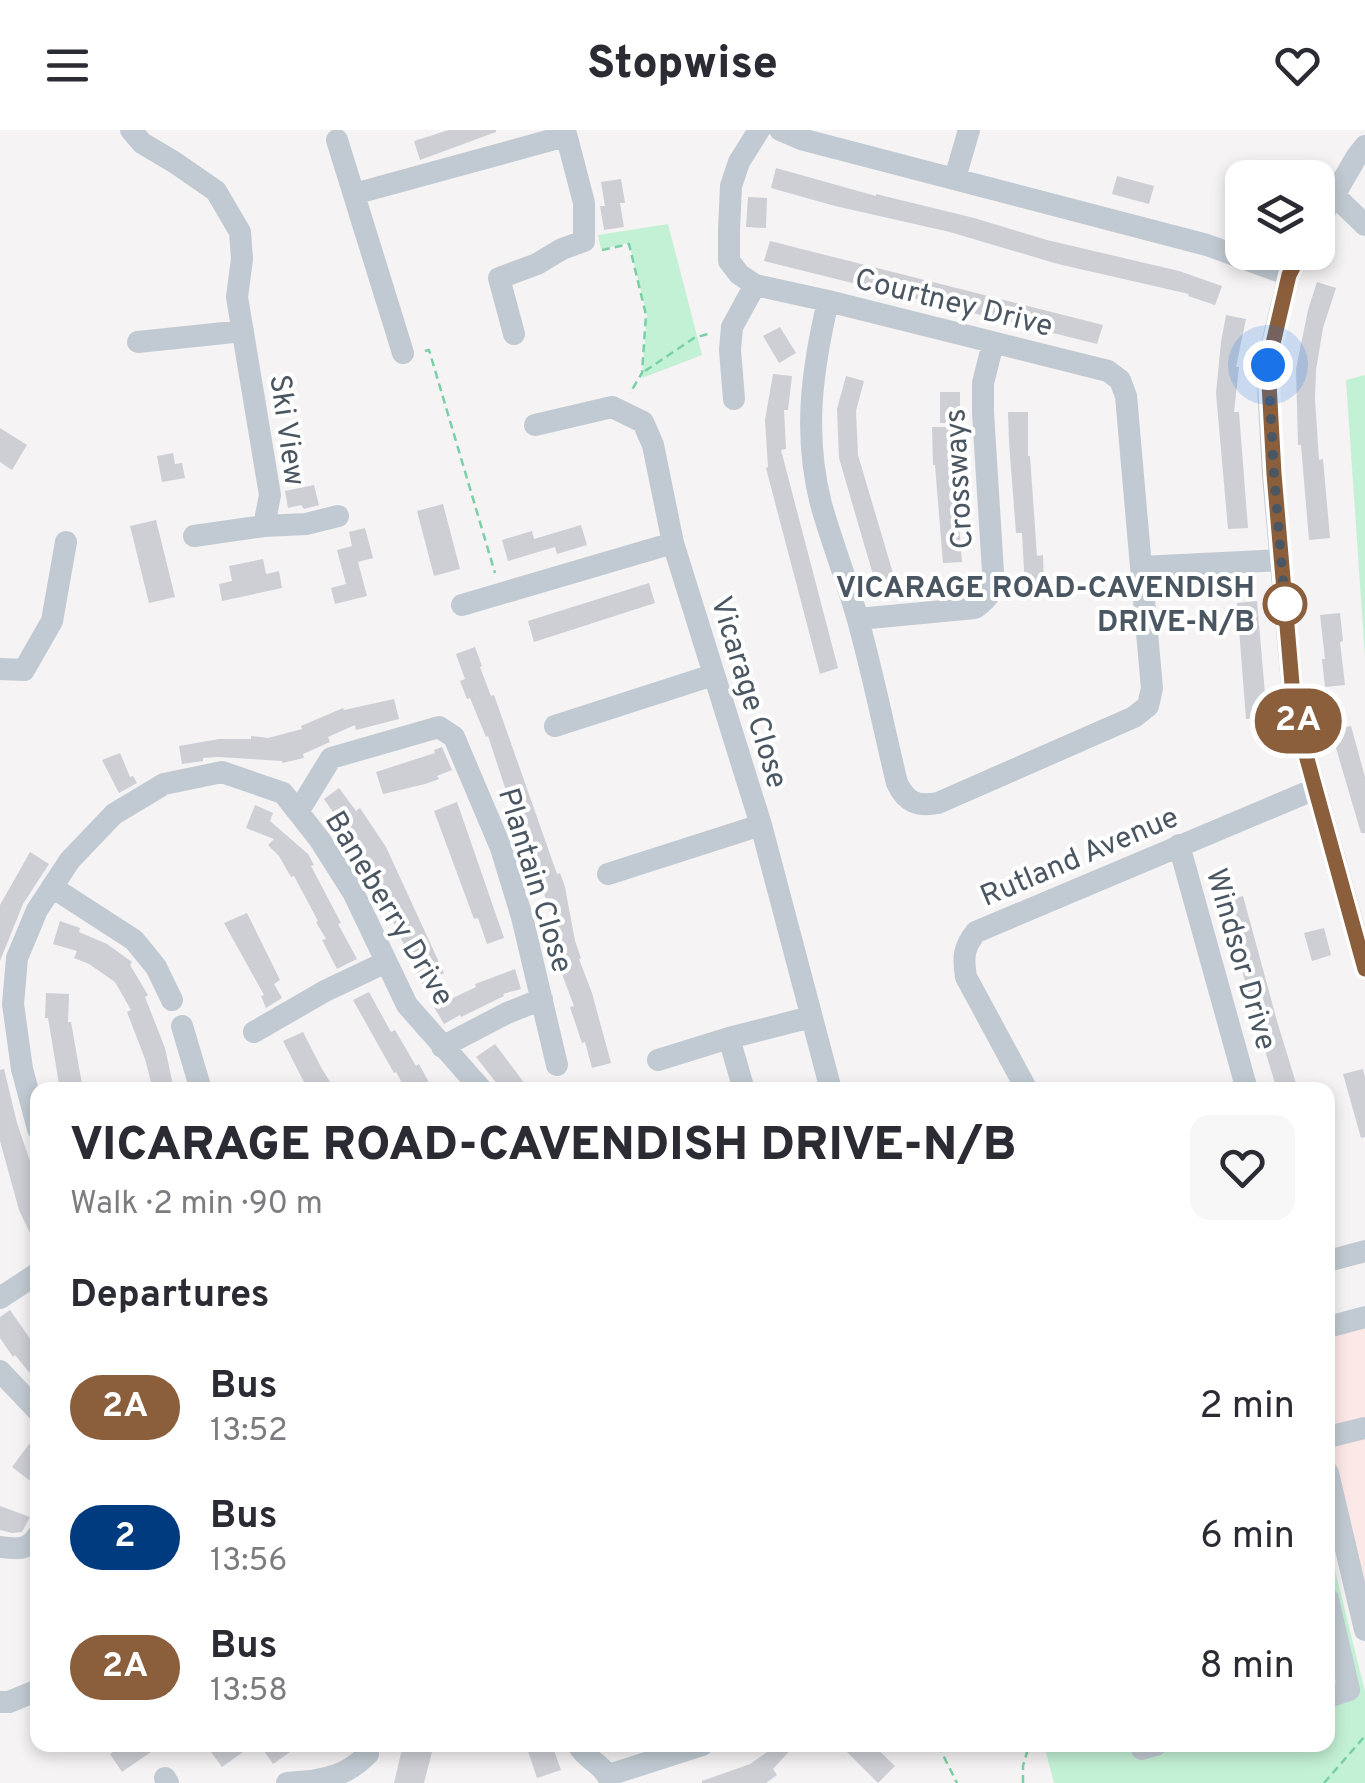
<!DOCTYPE html>
<meta charset="utf-8">
<style>
:root{--surface:#fff;--page:#f7f7f7;--text:#2b2b33;--muted:#7c7c81}
body{margin:0;font-family:Overpass,sans-serif;background:var(--page);color:var(--text);height:100vh;display:flex;flex-direction:column;font-size:38px;white-space:nowrap}
*{box-sizing:border-box;margin:0}
p{font-size:32px;color:var(--muted)}
.icon{flex:none;width:55px;height:55px;fill:none;stroke:currentColor;stroke-width:2;stroke-linecap:round;stroke-linejoin:round}
.map{position:relative;flex:1;overflow:hidden}
.panel{position:absolute;left:30px;top:952px;width:1305px;height:670px;display:flex;flex-direction:column;background:var(--surface);border-radius:20px;box-shadow:0 5px 15px #0003}
.panel>*{flex:none}
.badge{padding:0 20px;border-radius:32px;font-size:35px;line-height:65px}
.buttons{position:absolute;left:1225px;top:30px;display:grid;gap:20px}
.buttons a{display:grid;place-items:center;width:110px;height:110px;border-radius:20px;background:var(--surface);box-shadow:0 5px 15px #0003;font-size:50px}
.you{position:absolute;width:50px;height:50px;margin:-25px;border:8px solid #fff;border-radius:50%;background:#1a73e8;box-shadow:0 0 0 15px #1a73e833}
.map>.badge{position:absolute;translate:-50% -50%;box-shadow:0 0 0 5px #fff}
h2{padding:0 40px;font-size:38px;line-height:90px}
.round{display:grid;place-items:center;flex:none;width:105px;height:105px;border-radius:20px;background:var(--page)}
.overview{display:flex;align-items:center;justify-content:space-between;height:170px;padding:0 40px}
h1{font-size:48px;font-weight:800;line-height:75px}
ul{padding:0;list-style:none}
li{display:flex;align-items:center;gap:30px;height:130px;padding:0 40px}
li div{flex:1}
li b{display:block;font-size:38px}
li em{font-style:normal}
li .badge{min-width:110px;font-weight:700;text-align:center}
header{display:flex;justify-content:space-between;align-items:center;height:130px;padding:0 40px;background:var(--surface);font-size:45px;font-weight:800}
.map>svg:first-child{display:block}
.medical{fill:#fce8e6}
.green{fill:#c3f1d5}
.building{fill:#cdcfd5}
.lines{fill:none;stroke-linecap:round;stroke-linejoin:round}
.path{stroke:#7ad0a6;stroke-width:2.5;stroke-dasharray:8 5;stroke-linecap:butt}
.minor{stroke:#c1cad2;stroke-width:22}
.line-casing{stroke:#fff;stroke-width:22}
.line{stroke:#8b5e3c;stroke-width:15}
.walk{stroke:#4a5661;stroke-width:10;stroke-dasharray:0 18}
.stop-dot{fill:#fff;stroke:#8b5e3c;stroke-width:5}
.labels{text-anchor:middle;stroke-width:8;stroke-linejoin:round;paint-order:stroke}
.street-label{font-size:30px;fill:#4a5661;stroke:#fff}
.stop-label{font-size:30px;font-weight:bold;fill:#4a5661;stroke:#fff;text-anchor:end}
</style>
<header><svg class="icon" aria-label="menu" viewBox="0 0 24 24"><path d="M4 6h16M4 12h16M4 18h16"/></svg>Stopwise<svg class="icon" aria-label="heart" viewBox="0 0 24 24"><path d="M12 20l-8-8c-3-5 5-10 8-4 3-6 11-1 8 4z"/></svg></header>
<div class="map">
<svg width="1365" height="1653" viewBox="0 0 1365 1653">
<rect width="100%" height="100%" fill="#f5f3f3"/>
<path class="medical" d="M1365,1187V1500L1328,1343V1196Z"/>
<path class="green" d="M668,94L702,225L642,248L647,185L629,113L601,119L598,105Z
M1365,245V527L1346,250Z
M1328,1411L1365,1562V1653H1054L1044,1615H1328Z"/>
<path class="building" d="M449,0H496V2L420,30L414,11Z
M776,38L876,66V64L974,88L1047,110L1179,141L1222,156L1215,175L1188,166L1189,164L1058,134L950,102L835,76L771,58Z
M1117,46L1154,56L1149,74L1112,64Z
M621,49L625,73H620L624,97L604,100L600,76H605L601,52Z
M748,67L767,68L766,98L746,97Z
M770,111L1103,195L1097,214L764,131Z
M1317,152L1336,158L1323,198L1316,240L1315,269L1319,330L1323,329L1330,408L1309,410L1301,315H1298L1296,239L1308,180Z
M1226,185L1246,189L1236,237H1239L1234,282H1239L1248,398L1228,399L1216,263L1221,212Z
M780,197L796,223L779,233L763,206Z
M773,244L792,246L788,280H784L786,319L781,320L838,538L820,544L766,338L768,337L765,290Z
M846,246L864,251L856,281L858,325L895,450L876,455L839,328L837,279Z
M940,262H960V293H940Z
M1008,282H1028V326H1030L1037,426L1043,425L1044,456L1025,457L1022,403H1016L1009,312Z
M932,297H952V356H956L962,432L943,433L935,335H933Z
M0,298L27,315L12,340L0,332Z
M173,323L175,334L182,333L185,348L162,352L157,326Z
M314,355L319,375L304,379L301,375L288,378L285,361Z
M443,374L460,439L434,446L417,381Z
M156,390L175,467L149,473L130,396Z
M581,395L587,415L557,424L555,417L508,431L502,410L532,401L534,409Z
M365,398L373,428L358,432L367,466L335,474L331,458L346,454L337,420L352,416L349,402Z
M263,429L266,444L279,441L282,458L222,471L219,454L232,451L229,436Z
M649,453L655,473L534,512L528,491Z
M1257,471L1267,587L1246,589L1237,473Z
M1340,483L1343,511L1340,512L1345,555L1325,557L1322,529H1325L1320,485Z
M475,517L482,536L480,537L491,566L494,565L557,744L560,743L565,757L575,811L581,828L579,829L592,863L611,933L592,938L585,912L582,913L570,877L574,876L562,844L565,843L556,816L550,783L540,750L521,706L488,606L486,607L470,568L467,569L460,551L465,549L456,524Z
M394,569L399,589L356,600L355,595L328,607L330,612L303,624L304,628L282,633V631L219,627L203,628V631L182,634L179,616L219,609H251V606L268,608L302,599L301,596L343,578L344,580Z
M1351,596L1365,647V703H1361L1331,601Z
M442,617L452,640L437,646L439,649L425,654L383,664L376,642L435,623L434,620Z
M120,623L130,647L133,646L137,653L119,663L102,630Z
M339,658L356,681L360,678L386,717L444,843L422,854L381,765L384,763L372,737H370L356,707L354,709L339,686L337,688L324,669Z
M457,672L504,808L487,814L478,788L474,789L434,681Z
M255,675L273,683L270,691L308,724L314,735L311,736L341,793L338,794L357,829L337,839L322,810L326,809L316,792L318,791L294,746L291,747L279,726L268,715L274,709L246,698Z
M30,722L49,734L23,774L0,831V775Z
M1243,766L1277,891L1298,960H1277L1254,884L1223,771Z
M247,783L280,850L274,854L282,868L266,878L261,866L264,865L224,793Z
M60,791L80,798L79,802L107,814L132,832L130,835L148,865L145,867L165,918L174,960H153L145,929L127,882L131,880L115,852L89,834L74,828L77,821L53,814Z
M1324,798L1331,825L1312,831L1304,803Z
M515,839L521,859L503,864L504,866L461,887L460,885L444,894L434,877L476,857L475,854Z
M369,862L391,902L395,900L416,936L419,934L433,960H406L396,942L394,943L353,870Z
M46,863L69,864L68,892H71L83,960H60L48,888H45Z
M303,902L322,939L335,960H308L283,911Z
M495,914L525,954L516,957L517,960H502L476,927Z
M4,939L17,993L35,1046L31,1047L38,1065V1120L19,1080L0,1011V940Z
M1363,939L1365,947V1007L1361,1008L1343,944Z
M10,1180L38,1220V1253L15,1225L13,1227L0,1208V1187Z
M30,1313L38,1320V1338L29,1350L12,1337Z
M0,1376L30,1387L22,1402L12,1403L0,1400Z
M123,1615H161L122,1642L110,1624Z
M206,1615H253L222,1637Z
M260,1615H300L273,1634Z
M403,1615L433,1618L424,1653H394Z
M526,1615H552L561,1640L537,1648Z
M777,1615H795L773,1639L777,1645L766,1653H702V1651L750,1634Z
M840,1615H873L895,1636L878,1653Z"/>
<g class="lines">
<path class="path" d="M602,120L629,114L646,185L642,243L630,263
M425,221L429,220L495,443
M645,241L694,208L711,203
M938,1615L957,1653
M1023,1653V1636L1029,1615
M1324,1653L1365,1606"/>
<path class="minor" d="M131,0L142,13L174,32L216,61L240,102L242,129L237,167L270,365L264,396L194,406
M759,0L739,32L731,56L729,99V131L739,144L755,155L828,171L1108,241L1120,250L1126,266L1141,437
M780,0L801,9L1207,115L1289,145
M337,10L403,223
M955,48L969,0
M354,64L566,6
M1333,64L1365,95
M1318,93L1357,26L1365,16
M1301,122L1289,145L1267,235L1273,345L1292,554L1301,607L1365,838
M828,171C812,240 803,304 821,374C832,413 847,451 858,490C873,544 884,599 897,653C906,672 917,677 938,673L1134,587L1148,576L1152,558L1141,437L1281,430
M514,204L499,148L537,134L562,119L584,111V73L565,0
M138,212L243,201
M734,269L730,220L732,197L755,155
M535,295L612,277L643,292L653,315L673,413L761,695L831,960
M264,396L306,394L338,386
M462,475L673,413
M858,489L975,478C992,466 992,462 993,442L983,283V253L993,213
M0,539L24,540L52,491L66,412
M555,596L713,545
M298,682L331,628L439,597L454,607L501,718L522,787L557,935
M1179,715L1247,960
M608,744L761,695
M52,757L134,810L156,837L172,870
M182,896L201,960
M254,902L325,861L386,832
M729,908L744,960
M442,917L507,883L542,869
M658,930L729,908L811,887
M1027,960L966,847C963,828 963,818 976,802L1315,659
M38,999L22,939L13,874L17,828L37,780L70,730L114,684L164,654L222,642L283,663L320,710L353,762L407,875L482,960
M1328,1131L1365,1121
M0,1168L38,1143
M1328,1197L1365,1187
M0,1241L38,1281
M1328,1307L1365,1298
M1328,1343L1365,1500
M0,1417C16,1419 29,1421 38,1405
M1328,1469L1349,1560L1328,1567
M0,1572H9L38,1560
M578,1615C586,1630 607,1636 610,1653
M1141,1615L1142,1619L1156,1615
M609,1645L702,1615
M165,1648L168,1653
M311,1651C335,1647 350,1642 368,1624V1615
M287,1653L311,1651L312,1653"/>
</g>
<g class="lines">
<defs>
<path id="line" d="M1301,122L1289,145L1268,235L1274,344L1292,554L1301,607L1365,839"/>
</defs>
<use href="#line" class="line-casing"/>
<use href="#line" class="line"/>
<path class="walk" d="M1268,235L1274,344L1285,474"/>
</g>
<circle class="stop-dot" cx="1285" cy="474" r="20"/>
<g class="labels">
<g class="street-label">
<text transform="translate(954 172) rotate(14)" y="10">Courtney Drive</text>
<text transform="translate(288 300) rotate(82)" y="10">Ski View</text>
<text transform="translate(958 349) rotate(-93)" y="10">Crossways</text>
<text transform="translate(750 562) rotate(73)" y="10">Vicarage Close</text>
<text transform="translate(1079 726) rotate(-23)" y="10">Rutland Avenue</text>
<text transform="translate(536 750) rotate(73)" y="10">Plantain Close</text>
<text transform="translate(390 778) rotate(59)" y="10">Baneberry Drive</text>
<text transform="translate(1242 829) rotate(74)" y="10">Windsor Drive</text>
</g>
<g class="stop-label">
<text x="1255" y="467">VICARAGE ROAD-CAVENDISH<tspan x="1255" dy="34">DRIVE-N/B</tspan></text>
</g>
</g>
</svg>
<div class="buttons">
<a><svg class="icon" aria-label="layers" viewBox="0 0 24 24"><path d="M12 4l9 5-9 5-9-5zM3 14l9 5 9-5"/></svg></a>
</div>
<div class="you" style="left:1268px;top:235px"></div>
<b class="badge" style="left:1298px;top:591px;background:#8b5e3c;color:#fff">2A</b>
<section class="panel">
<div class="overview"><div><h1>VICARAGE ROAD-CAVENDISH DRIVE-N/B</h1><p>Walk · 2 min · 90 m</p></div><a class="round"><svg class="icon" aria-label="heart" viewBox="0 0 24 24"><path d="M12 20l-8-8c-3-5 5-10 8-4 3-6 11-1 8 4z"/></svg></a></div>
<h2>Departures</h2>
<ul>
<li><span class="badge" style="background:#8b5e3c;color:#fff">2A</span><div><b>Bus</b><p>13:52</p></div><em>2 min</em></li>
<li><span class="badge" style="background:#003b80;color:#fff">2</span><div><b>Bus</b><p>13:56</p></div><em>6 min</em></li>
<li><span class="badge" style="background:#8b5e3c;color:#fff">2A</span><div><b>Bus</b><p>13:58</p></div><em>8 min</em></li>
</ul>
</section>
</div>
